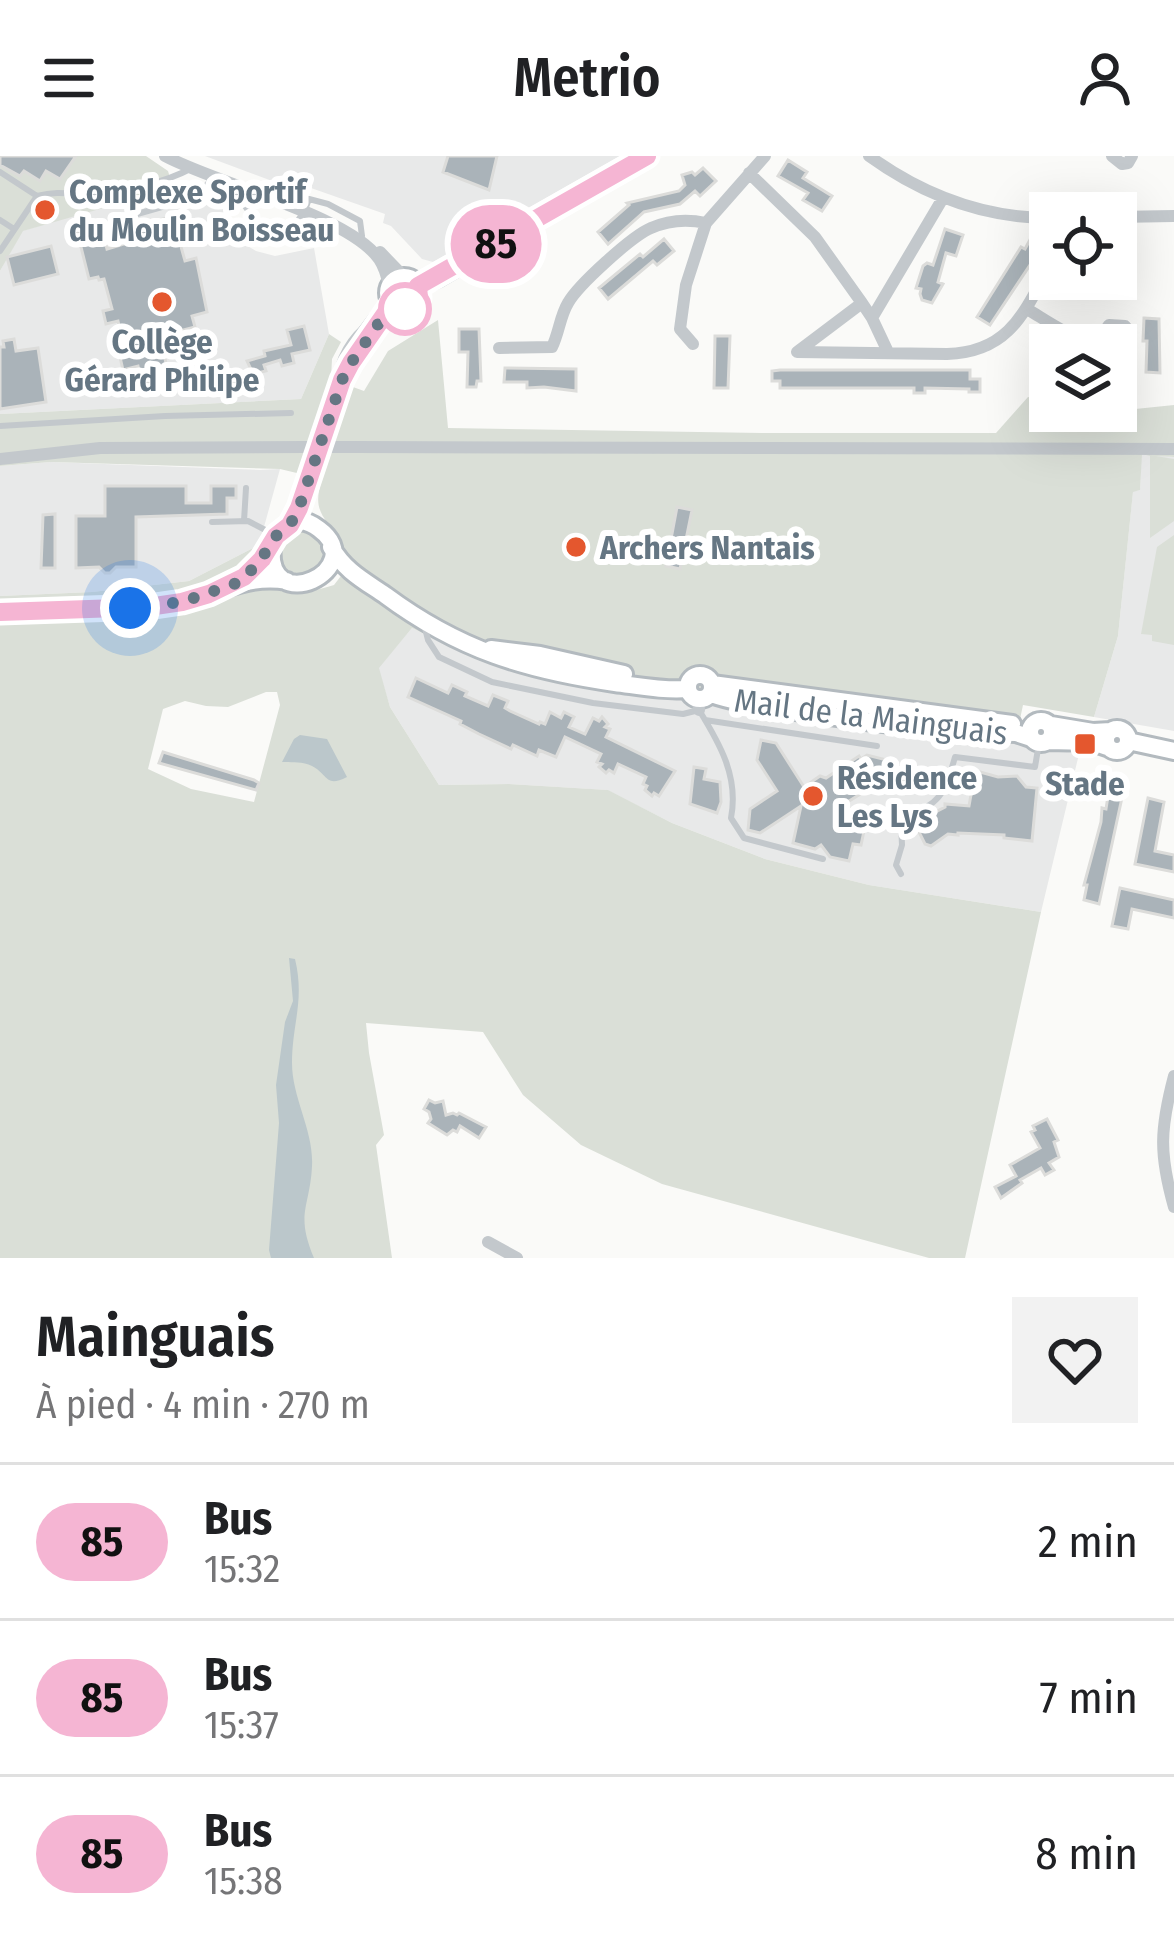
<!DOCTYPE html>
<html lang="fr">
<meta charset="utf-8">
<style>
:root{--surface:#fff;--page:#f2f2f2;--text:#202124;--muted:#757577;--line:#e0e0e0}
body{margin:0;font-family:"Fira Sans Condensed",sans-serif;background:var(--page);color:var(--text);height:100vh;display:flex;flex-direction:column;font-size:45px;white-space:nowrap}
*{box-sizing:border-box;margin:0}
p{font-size:39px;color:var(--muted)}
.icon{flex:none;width:66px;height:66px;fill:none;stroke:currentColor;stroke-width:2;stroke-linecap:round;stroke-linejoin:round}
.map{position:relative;height:1102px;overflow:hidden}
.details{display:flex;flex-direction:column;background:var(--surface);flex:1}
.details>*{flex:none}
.badge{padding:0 24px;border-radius:39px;font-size:42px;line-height:78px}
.tools{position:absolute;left:1029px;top:36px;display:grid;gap:24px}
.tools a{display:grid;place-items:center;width:108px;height:108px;border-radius:0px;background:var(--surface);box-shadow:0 12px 48px #0002;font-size:60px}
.you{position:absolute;width:60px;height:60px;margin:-30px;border:9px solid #fff;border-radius:50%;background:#1a73e8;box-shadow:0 0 0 18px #1a73e833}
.map>.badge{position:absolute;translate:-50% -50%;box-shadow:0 0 0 6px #fff}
.round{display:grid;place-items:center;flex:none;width:126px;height:126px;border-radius:0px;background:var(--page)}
.overview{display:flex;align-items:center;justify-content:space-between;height:204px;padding:0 36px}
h1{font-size:57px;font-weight:600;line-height:90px}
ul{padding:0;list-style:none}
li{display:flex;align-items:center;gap:36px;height:156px;padding:0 36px;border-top:3px solid var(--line)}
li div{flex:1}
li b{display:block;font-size:45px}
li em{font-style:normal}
li .badge{min-width:132px;font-weight:700;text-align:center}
header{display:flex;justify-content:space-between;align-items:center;height:156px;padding:0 36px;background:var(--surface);font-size:54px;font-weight:600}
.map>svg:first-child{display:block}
.built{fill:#e8e9e9}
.green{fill:#dadfd7;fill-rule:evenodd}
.water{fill:#bbc7cb}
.building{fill:#aab3b9;stroke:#dcdcda;stroke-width:3}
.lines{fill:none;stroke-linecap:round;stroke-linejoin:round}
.secondary-casing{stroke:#b3babf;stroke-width:22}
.lane{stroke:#c3c8cc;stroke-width:6}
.street{stroke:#c3c8cc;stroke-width:12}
.secondary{stroke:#fff;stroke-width:16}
.street-bridge{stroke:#c3c8cc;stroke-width:12}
.line-casing{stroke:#fff;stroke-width:27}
.line{stroke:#f5b5d3;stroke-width:18}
.walk{stroke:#657683;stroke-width:12;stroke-dasharray:0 21.6}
.poi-dot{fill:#e4572e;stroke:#fff;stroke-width:4.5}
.stop-dot{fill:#fff;stroke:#f5b5d3;stroke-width:6}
.labels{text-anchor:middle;stroke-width:12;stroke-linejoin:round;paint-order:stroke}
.poi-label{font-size:33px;font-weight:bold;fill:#657683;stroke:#fff;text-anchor:start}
.street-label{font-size:33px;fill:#657683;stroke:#fff}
</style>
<header><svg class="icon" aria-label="menu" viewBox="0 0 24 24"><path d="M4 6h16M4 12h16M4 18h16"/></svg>Metrio<svg class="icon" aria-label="person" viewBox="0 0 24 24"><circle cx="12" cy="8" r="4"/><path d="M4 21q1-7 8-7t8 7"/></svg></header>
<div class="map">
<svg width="1174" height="1102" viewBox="0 0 1174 1102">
<rect width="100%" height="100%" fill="#fafaf8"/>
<path class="built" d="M205,0H620L433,106L422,103L391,70L383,67L385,58L311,32L299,35Z
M190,28L220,40L233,74L246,89L256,95L275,100L314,92L329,178L301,243L0,258V115L22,75L114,47Z
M1141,298L1174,301V575L1094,561L1118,480L1133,335L1140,334Z
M51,306L260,314L280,313L259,389L189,425L92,436L0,440V310Z
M412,472L480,505L910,575L1015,587L1079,598L1041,756L869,729L765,703L672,667L607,634L509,628L439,629L390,551L378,512Z"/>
<path class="green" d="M0,0H146L168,15L173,32L23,75L0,115Z
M438,164L448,272L762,277H996L1028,241L1050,245V255H1116L1174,249V301L1156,300L1174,303V365L1150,382V300L1142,298L1140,334L1133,336L1118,480L1094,561L1023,549L1015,587L910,575L534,517L480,505L412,472L379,512L390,551L439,629L509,628L608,634L672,667L765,703L869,729L1041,756L965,1102H929L662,1028L581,989L523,939L483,876L366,867L369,897L384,979L376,989L392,1102H0V440L92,436L189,425L259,389C269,442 286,443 334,429L344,416C342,407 341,396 338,387C326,358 311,358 322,323L280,313L51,306L0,310V258L301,243L329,178L341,186L332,203L331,223L364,235L388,195ZM266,536H277L280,549L254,646L191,633L148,613L163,553L185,545L206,550L228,551Z
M303,373C322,377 324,389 325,405L307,423L283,416L277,390L296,374Z
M1174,379V489L1152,485V479L1141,478L1157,391Z"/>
<path class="water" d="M300,579L327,583L347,621C325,632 329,619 312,610C303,605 292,607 282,606L294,583Z
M289,802L295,803C305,844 292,868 292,907C292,942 314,975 312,1010C310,1052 295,1057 314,1102H271L269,1094L279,967L276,929L285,866L293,845Z"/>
<path class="building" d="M0,0H76L60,23L46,15L40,25L24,15L20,20L0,9Z
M448,0H497L489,34L443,16Z
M788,4L807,16L803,22L832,40L822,55L803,44L808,37L778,20Z
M703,12L716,25L700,40L695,35L680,48L644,56L608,88L598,76L629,49L627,47L679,35L685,29L682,19L692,16L695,19Z
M167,62L175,89L180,87L185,105L196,102L207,156L192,160L195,171L183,174L184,178L161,184L169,221L142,228L138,210L123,214L120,201L126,199L118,165L106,168L103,155L112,153L104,123L99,124L98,121L89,123L76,71L100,65L107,93L124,88L122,80L151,73L150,66Z
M945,73L963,79L956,100L946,97L938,126L943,128L932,147L922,144L920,138L921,133L916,132L923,110L927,107L933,109Z
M1039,81L1046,85L990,169L977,161L1021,91L1025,93L1031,82Z
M664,83L674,95L657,109L653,105L608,143L599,132L640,98L643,101Z
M51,90L58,118L14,129L7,101Z
M1144,162L1159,163L1160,217L1146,216L1147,185H1143Z
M304,170L310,194L292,198L294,207L282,210L280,204L264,209L266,215L253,218L247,205L265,200L264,195L291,189L287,174Z
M459,173H479L481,225H477L476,231H467L468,196H459Z
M715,180H730L728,232H714Z
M14,183L16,195L38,192L46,246L0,253V191H4L3,185Z
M505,212L576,213V235L544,231L527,232V226H504Z
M780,214H970V223H980V236H969V233L925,232V237H914V232H780V225H772V215Z
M105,330H186V347H211V330H236V342H227V358L136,361V411H116L110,417H105L99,411L76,412V360H105Z
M677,351L692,354L680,413L666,410Z
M55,358V412H41L43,359Z
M416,522L448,537L452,529L467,536L465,540L488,550L493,539L508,545L505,552L510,555L539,568L540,566L545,568L550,556L561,562L564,556L574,561L569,571L585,578L593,562L599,565L602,561L608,568L605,571L610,573L606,581L675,615L659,640L654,637L652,640L645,634L647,630L643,628L646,621L618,608L614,617L609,614L606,617L599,611L602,608L597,606L601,598L565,581L556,601L539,594L537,600L513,589L511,593L479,578L460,568L461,565L408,541Z
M761,584L776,587L804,631L820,620L826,622L859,600L861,603L867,599L887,604L884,618L876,624L878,627L846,647L864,675L861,689L853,688L849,705L830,701L821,689L815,693L793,687L801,650L760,677L748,674L750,653L777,635L757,604Z
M163,596L254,624L259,627L256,634L159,607Z
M694,611L706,613L704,623L720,626L721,646L717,657L690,648Z
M980,616L998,621L1017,620L1026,631L1037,632L1032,685L1004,682V679L958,677V679L948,678L931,690L925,688L916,670L918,665L945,651V648L969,650L974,622Z
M1109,634L1123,637L1099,748L1084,744L1087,729H1084L1101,666L1102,652L1106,653Z
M1148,642L1164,646L1155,695L1174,699V716L1135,708Z
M1120,732L1174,744V762L1132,753L1128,773L1112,770Z
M429,944L435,947L443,945L446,959L453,957L457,959L459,957L486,971L479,982L460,970L457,976L453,974L447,979L428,967L431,963L429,956L424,953Z
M1047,963L1058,984L1054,986L1059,1001L1049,1007L1054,1014L1045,1019L1041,1012L1020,1024L1022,1027L1001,1042L995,1031L1016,1020L1010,1009L1040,992L1031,976L1035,974L1033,970Z"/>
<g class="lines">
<defs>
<path id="secondary" d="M388 137a16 16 0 1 1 32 0a16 16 0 1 1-32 0Z
M418,131L439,121L647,0
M290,369C315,325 322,274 341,227C352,199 372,170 392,148
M331,391C345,415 363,424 385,439C459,494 525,514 615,527C639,530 664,535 688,533
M241,423C248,417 256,411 262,403C276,385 289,350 319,373C372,412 264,465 272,389
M0,456C56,454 114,457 169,448C210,442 244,417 287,425
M491,493L540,499L624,518
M688 531a12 12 0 1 1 24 0a12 12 0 1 1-24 0Z
M712,528L1012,568
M711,538C740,548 772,551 802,556C873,567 944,576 1016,577L1031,582
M1030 576a11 11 0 1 1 22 0a11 11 0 1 1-22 0Z
M1051,569L1093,576L1111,575
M1106 584a11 11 0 1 1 22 0a11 11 0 1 1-22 0Z
M1048,585L1092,586L1107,591
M1128,585L1174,595"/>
</defs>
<use href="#secondary" class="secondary-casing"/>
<path class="lane" d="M0,16L37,40C60,34 72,39 95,39C118,39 170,24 190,13
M235,32C252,72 292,96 309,43L328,48L360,65L362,80
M0,64L14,73
M109,66L197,41L213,21
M0,95L37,40
M336,226C336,204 351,179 369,167
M0,270L165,260L291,257
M244,365L246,332
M212,366L248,365L273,378
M425,472L428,484L439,501L492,526L593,547L683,558L699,554C720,588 739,621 731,662L744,682L823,703
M705,564L877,590
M901,718L896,709L902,689L901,666C940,644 943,644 955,601L1035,611L1039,587"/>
<path class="street" d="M165,0C217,28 348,59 379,103C385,112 387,120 389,130
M869,0C923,39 984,62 1050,62
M1112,0L1122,8L1128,7L1132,0
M749,17L815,81L862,147
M1116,61L1174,60
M380,96L404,121
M1027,153C1056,170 1094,200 1129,186L1130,176L1125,170L1109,169L1097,186
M872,162L943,42
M693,188L680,173L686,129L706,67
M499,192L552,191C559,177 560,160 568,147C578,129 632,80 651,72C669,64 688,63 706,67L765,0
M888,196L872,162L862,147L797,196L947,198C1009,196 1024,157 1050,109
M354,291L1174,293
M0,303L100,292L305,291
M698,543L699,554
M1174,920C1160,973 1159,998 1174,1051
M488,1086L517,1102"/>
<use href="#secondary" class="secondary"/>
<path class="street-bridge" d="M305,291H354"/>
</g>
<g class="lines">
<defs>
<path id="line" d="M0,456L148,451L182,446L209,438L244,421L262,403L276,380L290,369L299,352L342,224L351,207L392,148L402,153L412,150L419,142L418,130L647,0"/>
</defs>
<use href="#line" class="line-casing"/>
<use href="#line" class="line"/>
<path class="walk" d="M130,452L182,446L237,427L258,408L276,380L290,369L299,352L342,224L351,207L392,148L396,152L407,153H405"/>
</g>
<g class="poi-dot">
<circle cx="45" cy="54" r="12"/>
<circle cx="162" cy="146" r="12"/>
<circle cx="576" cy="391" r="12"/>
<rect x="1073" y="576" width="24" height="24" rx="6"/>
<circle cx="813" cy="640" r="12"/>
</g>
<circle class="stop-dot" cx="405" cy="153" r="24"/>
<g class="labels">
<g class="poi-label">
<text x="69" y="47">Complexe Sportif<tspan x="69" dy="38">du Moulin Boisseau</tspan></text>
<text x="162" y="197" text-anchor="middle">Collège<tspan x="162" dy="38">Gérard Philipe</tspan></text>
<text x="600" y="403">Archers Nantais</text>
<text x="837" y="633">Résidence<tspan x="837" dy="38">Les Lys</tspan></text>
<text x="1085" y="639" text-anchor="middle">Stade</text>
</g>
<g class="street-label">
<text transform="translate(871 560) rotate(7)" y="12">Mail de la Mainguais</text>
</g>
</g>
</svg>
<div class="tools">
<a><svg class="icon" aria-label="locate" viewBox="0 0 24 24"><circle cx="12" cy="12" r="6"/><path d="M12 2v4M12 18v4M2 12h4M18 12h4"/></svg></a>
<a><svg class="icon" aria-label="layers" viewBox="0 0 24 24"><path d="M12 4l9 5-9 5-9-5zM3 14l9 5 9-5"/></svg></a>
</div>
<div class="you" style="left:130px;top:452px"></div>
<b class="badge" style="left:496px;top:88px;background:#f5b5d3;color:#111">85</b>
</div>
<section class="details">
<div class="overview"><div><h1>Mainguais</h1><p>À pied · 4 min · 270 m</p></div><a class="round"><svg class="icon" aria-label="heart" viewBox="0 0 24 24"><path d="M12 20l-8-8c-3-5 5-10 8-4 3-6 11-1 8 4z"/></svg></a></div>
<ul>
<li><span class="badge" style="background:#f5b5d3;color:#111">85</span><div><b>Bus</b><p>15:32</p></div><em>2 min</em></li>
<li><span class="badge" style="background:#f5b5d3;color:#111">85</span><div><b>Bus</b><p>15:37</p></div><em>7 min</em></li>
<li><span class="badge" style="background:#f5b5d3;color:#111">85</span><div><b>Bus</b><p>15:38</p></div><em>8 min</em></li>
</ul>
</section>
